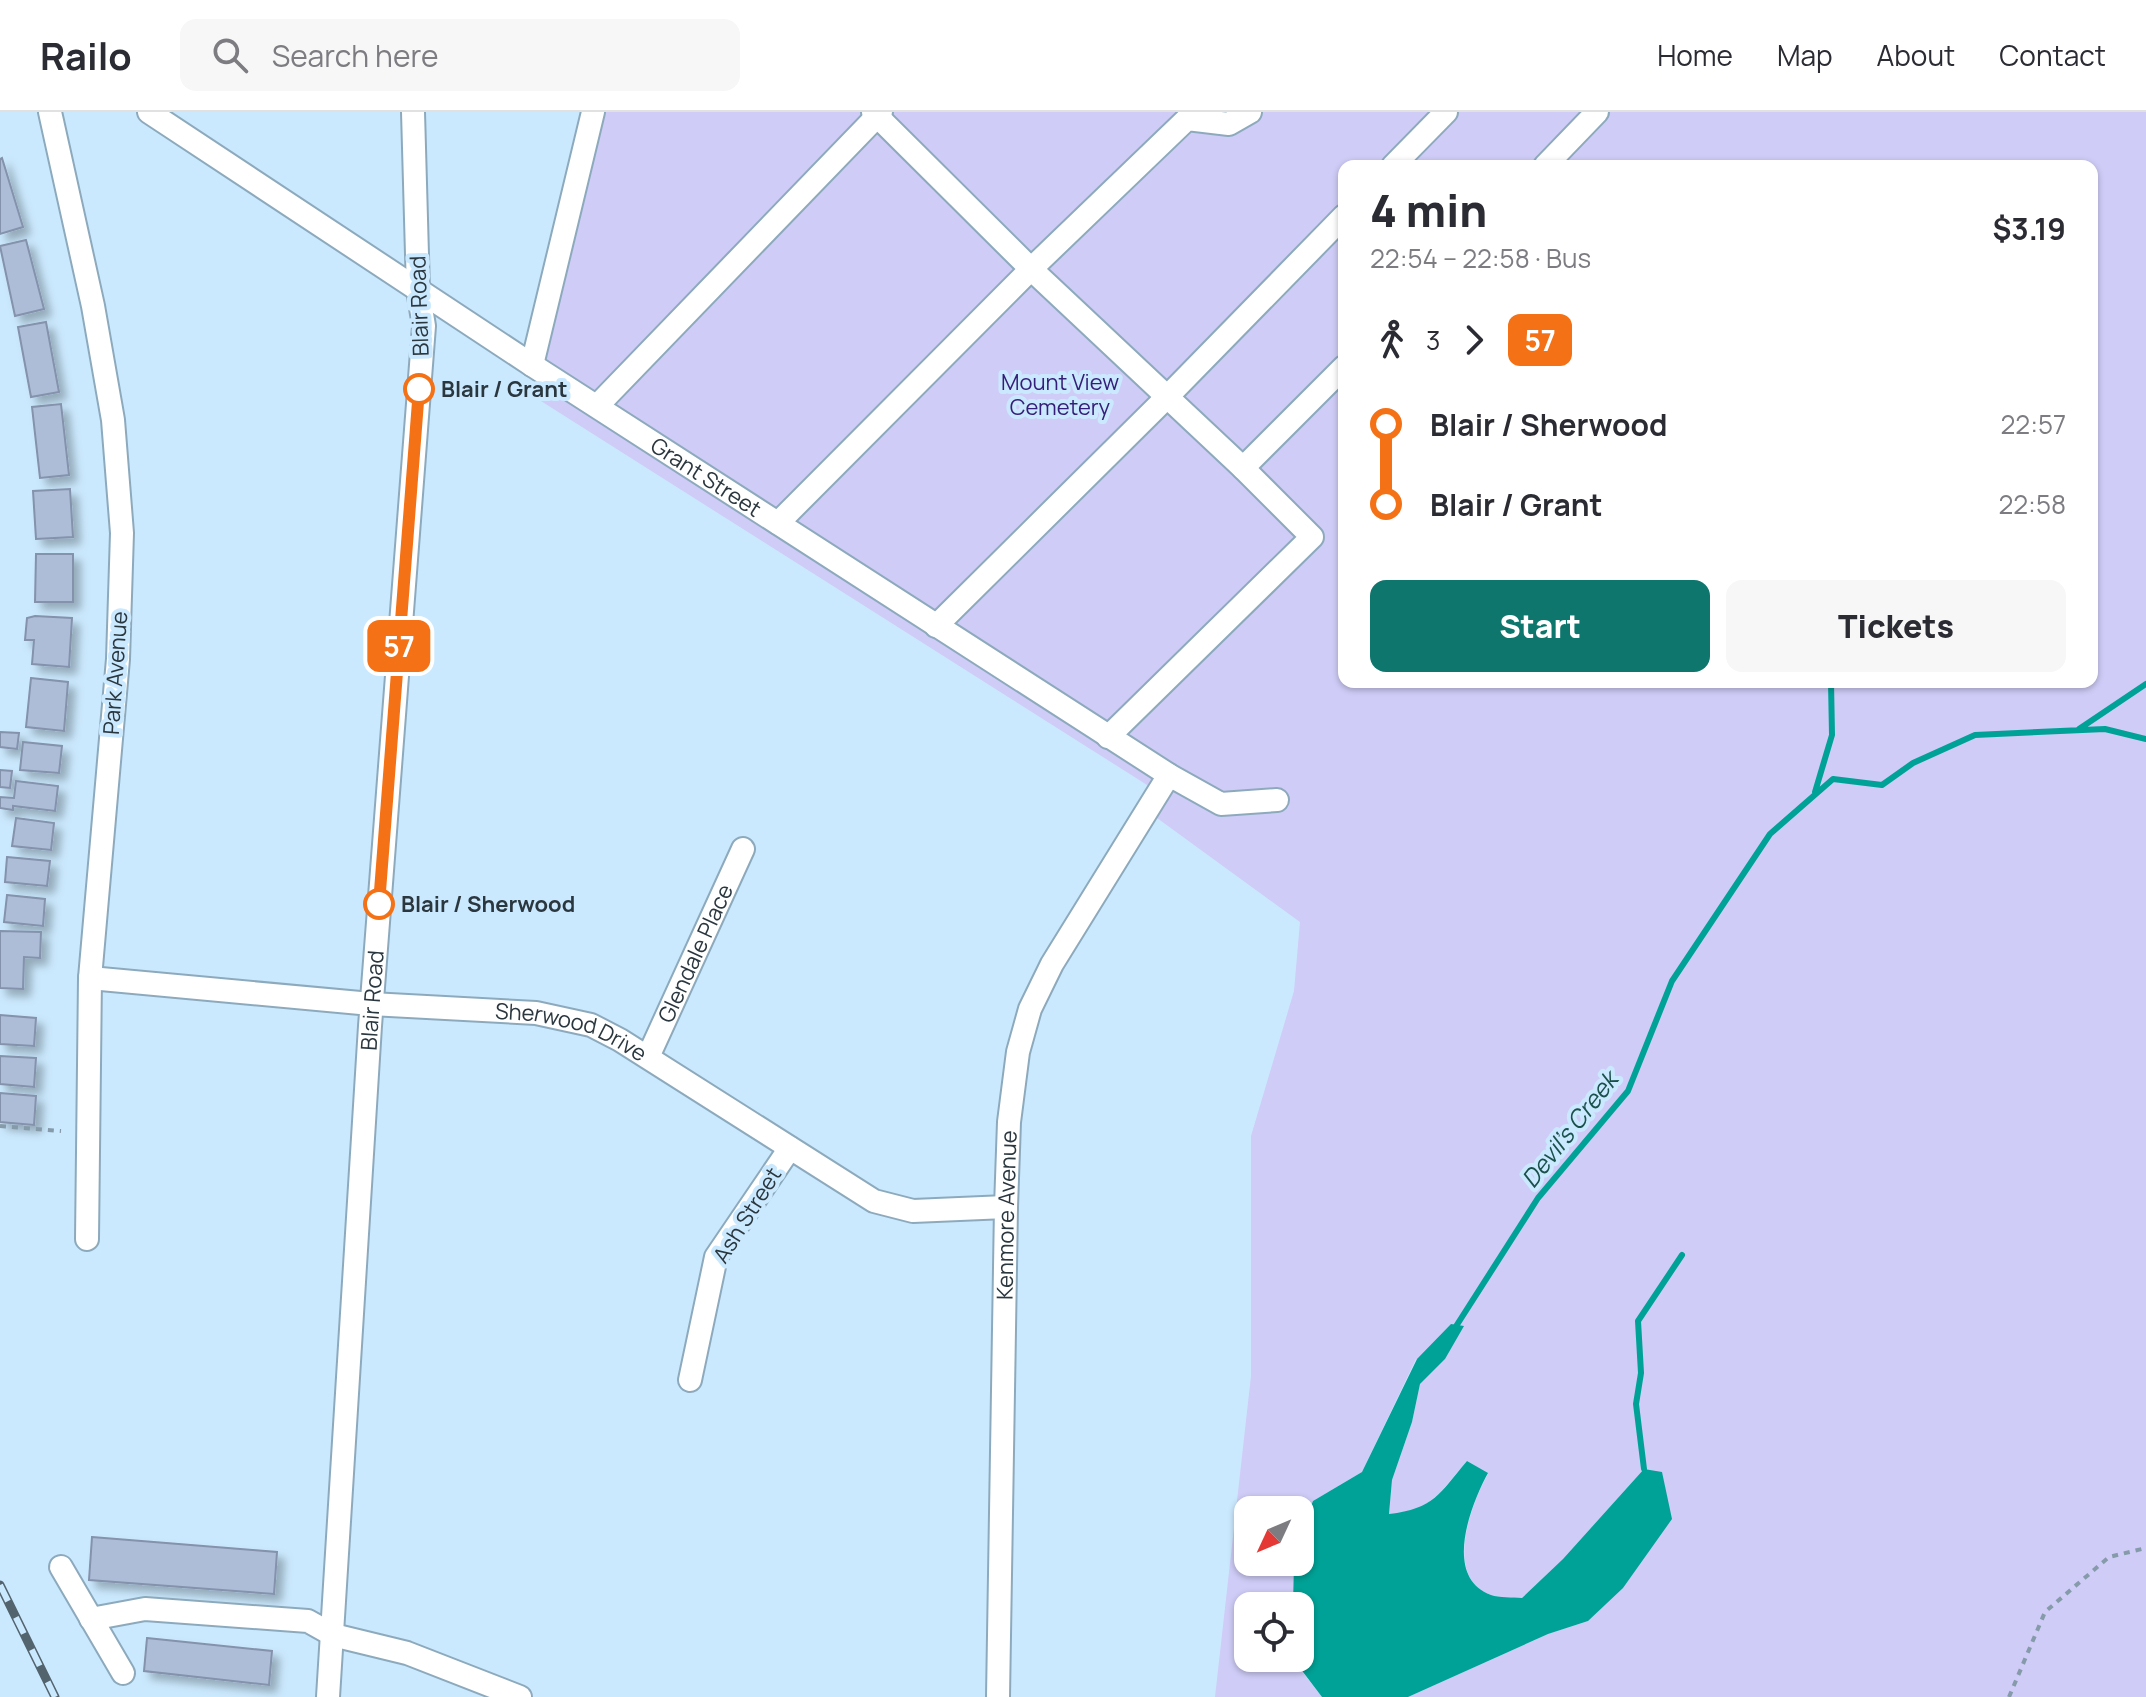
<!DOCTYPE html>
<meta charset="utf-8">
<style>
:root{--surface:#fff;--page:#f7f7f7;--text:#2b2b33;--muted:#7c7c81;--line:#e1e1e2;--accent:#0f766e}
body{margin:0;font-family:Manrope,sans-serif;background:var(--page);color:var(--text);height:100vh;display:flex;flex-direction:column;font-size:30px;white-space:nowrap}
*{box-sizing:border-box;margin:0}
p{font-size:26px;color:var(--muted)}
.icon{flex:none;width:44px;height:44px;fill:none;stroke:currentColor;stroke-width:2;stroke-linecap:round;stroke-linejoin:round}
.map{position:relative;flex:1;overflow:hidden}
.details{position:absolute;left:1338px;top:48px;width:760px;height:528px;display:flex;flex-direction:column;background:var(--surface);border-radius:16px;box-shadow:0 2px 6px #0004}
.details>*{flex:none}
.badge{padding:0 16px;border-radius:12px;font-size:28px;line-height:52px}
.needle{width:52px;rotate:226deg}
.controls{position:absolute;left:1234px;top:1384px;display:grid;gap:16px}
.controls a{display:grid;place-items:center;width:80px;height:80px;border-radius:16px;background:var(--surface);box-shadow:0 2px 6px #0004;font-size:40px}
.map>.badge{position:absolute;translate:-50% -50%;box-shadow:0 0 0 4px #fff}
.legs{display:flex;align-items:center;gap:12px;height:88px;padding:0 32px;font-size:26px}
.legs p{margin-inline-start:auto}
.summary{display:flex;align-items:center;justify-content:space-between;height:136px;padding:0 32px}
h1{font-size:44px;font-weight:800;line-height:60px}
.action{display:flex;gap:16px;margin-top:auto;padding:16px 32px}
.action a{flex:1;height:92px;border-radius:16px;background:var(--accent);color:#fff;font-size:32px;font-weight:800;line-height:92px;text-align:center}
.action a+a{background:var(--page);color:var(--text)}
ul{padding:0 32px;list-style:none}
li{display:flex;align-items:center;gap:28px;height:80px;font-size:30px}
li i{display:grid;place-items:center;width:12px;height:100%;margin:0 10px;background:currentColor}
li i::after{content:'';width:20px;height:20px;margin:-10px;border:6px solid;border-radius:50%;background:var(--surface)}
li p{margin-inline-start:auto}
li:first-child i{background:linear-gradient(#0000 50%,currentColor 0)}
li:last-child i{background:linear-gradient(currentColor 50%,#0000 0)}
header{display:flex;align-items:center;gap:48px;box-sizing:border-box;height:112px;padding:0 40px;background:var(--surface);border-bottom:2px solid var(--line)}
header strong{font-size:38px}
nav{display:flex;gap:44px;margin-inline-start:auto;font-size:28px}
.search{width:560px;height:72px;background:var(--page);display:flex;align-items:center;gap:20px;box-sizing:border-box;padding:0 28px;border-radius:16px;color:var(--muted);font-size:30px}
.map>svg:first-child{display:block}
.green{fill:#cfccf7;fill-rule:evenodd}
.water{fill:#00a297}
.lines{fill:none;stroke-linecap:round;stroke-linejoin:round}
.stream{stroke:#00a297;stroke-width:6}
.building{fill:#adbcd7;stroke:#8492ac;stroke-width:2;filter:url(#shadow)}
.minor-casing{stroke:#8daabd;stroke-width:26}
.path{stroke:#859baa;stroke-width:4;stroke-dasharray:6 6;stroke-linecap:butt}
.minor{stroke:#fff;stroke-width:22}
.rail-casing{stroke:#53646f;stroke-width:9}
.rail{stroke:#cbe9fe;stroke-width:6;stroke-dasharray:18;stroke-linecap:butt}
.line-1-casing{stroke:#fff;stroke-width:18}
.line-1{stroke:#f47116;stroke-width:12}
.stop-1-dot{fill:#fff;stroke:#f47116;stroke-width:4}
.labels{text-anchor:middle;stroke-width:8;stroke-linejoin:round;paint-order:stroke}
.street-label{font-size:22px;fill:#2b373f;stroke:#cbe9fe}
.park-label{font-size:22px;fill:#351e77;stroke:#cbe9fe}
.stop-label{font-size:22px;font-weight:bold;fill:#2b373f;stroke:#cbe9fe;text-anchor:start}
.water-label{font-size:24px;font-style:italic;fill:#1b514c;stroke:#cbe9fe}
</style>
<header>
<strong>Railo</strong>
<div class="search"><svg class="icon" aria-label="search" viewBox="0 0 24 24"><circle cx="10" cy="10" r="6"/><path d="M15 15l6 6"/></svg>Search here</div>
<nav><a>Home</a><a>Map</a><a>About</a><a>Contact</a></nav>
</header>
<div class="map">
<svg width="2146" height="1585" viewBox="0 0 2146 1585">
<defs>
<filter id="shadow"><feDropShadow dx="7" dy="7" stdDeviation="4" flood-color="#0004"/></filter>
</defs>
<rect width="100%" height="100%" fill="#cbe9fe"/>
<path class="green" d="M585,0H2146V1585H1408L1548,1522L1588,1509L1644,1357L1563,1447L1522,1486C1513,1485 1500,1486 1491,1483C1443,1466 1471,1392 1488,1362L1467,1349L1439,1382L1418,1398L1389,1402L1392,1368L1412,1310L1420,1272L1445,1247H1416L1362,1360L1313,1389L1300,1421V1398H1248V1450H1294L1293,1494H1248V1546H1299L1300,1557L1322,1585H1215L1251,1264V1024L1294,879L1300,810L1146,698L1155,678L533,284ZM1344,54H2092V570H1344Z"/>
<path class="water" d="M1451,1212L1464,1214L1445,1247L1420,1272L1412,1310L1392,1368L1389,1402C1434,1397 1440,1381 1467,1349L1488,1361C1471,1392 1442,1465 1491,1483C1499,1486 1513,1485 1522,1486L1563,1447L1644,1357L1662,1360L1672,1407L1623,1476L1588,1509L1548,1522L1408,1585H1322L1300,1556V1494H1293V1491L1294,1450H1300V1421L1313,1389L1362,1360L1417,1247Z"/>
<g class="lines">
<path class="stream" d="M2079,617L2146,572
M1815,680L1832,623L1831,570
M1453,1219L1538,1086L1628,979L1672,869L1770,722L1833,667L1882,673L1913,651L1975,623L2105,617L2146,627
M1644,1357L1636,1292L1641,1261L1638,1209L1682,1143"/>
</g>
<path class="building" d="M2,46L23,115L0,122V47Z
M26,128L44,197L15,204L0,134Z
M46,210L59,280L31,285L18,215Z
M61,292L69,363L40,366L32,295Z
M70,377L73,425L36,427L33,379Z
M36,442H73V490H35Z
M35,504L72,506L69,555L32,552L34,528H25L27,506Z
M31,566L68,570L64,619L26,615Z
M0,620L19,621L17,637L0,635Z
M23,630L62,634L59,661L20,658Z
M0,658L12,659L10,676L0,675Z
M16,669L58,674L55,699L13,694V698L0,696V685L14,686Z
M16,706L54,711L51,738L12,734Z
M7,745L50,749L47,774L5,770Z
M7,783L45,787L43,814L4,810Z
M0,819L41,820L40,846L24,845L23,877L0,876Z
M0,903L36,906L34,934L0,932Z
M0,944L36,946L34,975L0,972Z
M0,981L36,984L34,1013L0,1010Z
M92,1425L277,1440L274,1482L89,1468Z
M147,1526L272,1539L269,1573L144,1559Z"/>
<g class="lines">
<defs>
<g id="minor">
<path d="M50,0L93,194L113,308L122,421L118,547L90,866L87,1127"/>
<path id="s1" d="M149,0L532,253L1169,663L1221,692L1277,688"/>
<path d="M873,0L1031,157L1243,356L1312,425L1108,625"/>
<path d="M1393,54L1446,0"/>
<path d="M1545,54L1597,0"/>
<path d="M532,253L593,0"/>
<path d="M598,293L881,0"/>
<path d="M1243,356L1344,255"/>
<path d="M778,411L1031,157L1187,7L1229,12L1250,0"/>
<path d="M936,514L1167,285L1344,104"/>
<path id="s2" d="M90,866L371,892L536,901L591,913L620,928L874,1089L913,1099L1006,1095"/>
<path id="s3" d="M648,945L743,737"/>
<path d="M690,1268L716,1145L790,1036"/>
<path d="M61,1455L123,1561"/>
<path d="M91,1507L145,1497L308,1509L333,1523L407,1541L520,1585"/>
<path id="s4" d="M328,1585L370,914L424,214L418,178L413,0"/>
<path id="s5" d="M998,1585L1006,1095L1009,1010L1018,940L1030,897L1052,852L1169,663"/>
</g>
</defs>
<use href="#minor" class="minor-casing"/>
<path class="path" d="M0,1014L61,1019
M2009,1585L2045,1500L2109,1445L2146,1436"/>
<use href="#minor" class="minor"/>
<defs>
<path id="rail" d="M0,1473L55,1585"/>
</defs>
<use href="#rail" class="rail-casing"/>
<use href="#rail" class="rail"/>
</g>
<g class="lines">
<defs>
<path id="line-1" d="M379,792L419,277"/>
</defs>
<use href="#line-1" class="line-1-casing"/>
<use href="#line-1" class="line-1"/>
</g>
<g class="stop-1-dot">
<circle cx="419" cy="277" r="14"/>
<circle cx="379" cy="792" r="14"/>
</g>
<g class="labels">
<g class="street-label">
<text transform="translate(419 194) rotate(-92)" y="8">Blair Road</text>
<text dy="8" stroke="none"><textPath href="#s1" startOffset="666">Grant Street</textPath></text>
<text transform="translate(115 561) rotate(-86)" y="8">Park Avenue</text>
<text dy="8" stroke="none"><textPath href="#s3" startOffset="114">Glendale Place</textPath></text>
<text dy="8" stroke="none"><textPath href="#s4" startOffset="698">Blair Road</textPath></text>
<text dy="8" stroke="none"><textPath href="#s2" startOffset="486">Sherwood Drive</textPath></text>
<text transform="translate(747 1103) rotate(-58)" y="8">Ash Street</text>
<text dy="8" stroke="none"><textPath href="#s5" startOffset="482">Kenmore Avenue</textPath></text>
</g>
<g class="park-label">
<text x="1060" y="278">Mount View<tspan x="1060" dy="25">Cemetery</tspan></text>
</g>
<g class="stop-label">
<text x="441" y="285">Blair / Grant</text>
<text x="401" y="800">Blair / Sherwood</text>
</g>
<g class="water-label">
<text transform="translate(1570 1018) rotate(-52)" y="8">Devil's Creek</text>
</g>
</g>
</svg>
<div class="controls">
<a><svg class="needle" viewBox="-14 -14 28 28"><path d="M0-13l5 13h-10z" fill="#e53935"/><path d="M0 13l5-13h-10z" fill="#7c7c81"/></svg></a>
<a><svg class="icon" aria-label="locate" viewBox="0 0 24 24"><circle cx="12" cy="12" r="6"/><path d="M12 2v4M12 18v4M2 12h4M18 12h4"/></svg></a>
</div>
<b class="badge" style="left:399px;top:534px;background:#f47116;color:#fff">57</b>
<section class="details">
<div class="summary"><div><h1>4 min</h1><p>22:54 – 22:58 · Bus</p></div><b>$3.19</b></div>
<div class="legs"><svg class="icon" aria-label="walk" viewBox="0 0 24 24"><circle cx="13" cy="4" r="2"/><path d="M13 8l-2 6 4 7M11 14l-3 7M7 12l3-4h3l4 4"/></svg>3<svg class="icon" aria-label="forward" viewBox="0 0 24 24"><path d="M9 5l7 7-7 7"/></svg><b class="badge" style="background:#f47116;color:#fff">57</b></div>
<ul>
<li><i style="color:#f47116"></i><b>Blair / Sherwood</b><p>22:57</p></li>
<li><i style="color:#f47116"></i><b>Blair / Grant</b><p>22:58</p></li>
</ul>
<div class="action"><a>Start</a><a>Tickets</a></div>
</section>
</div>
